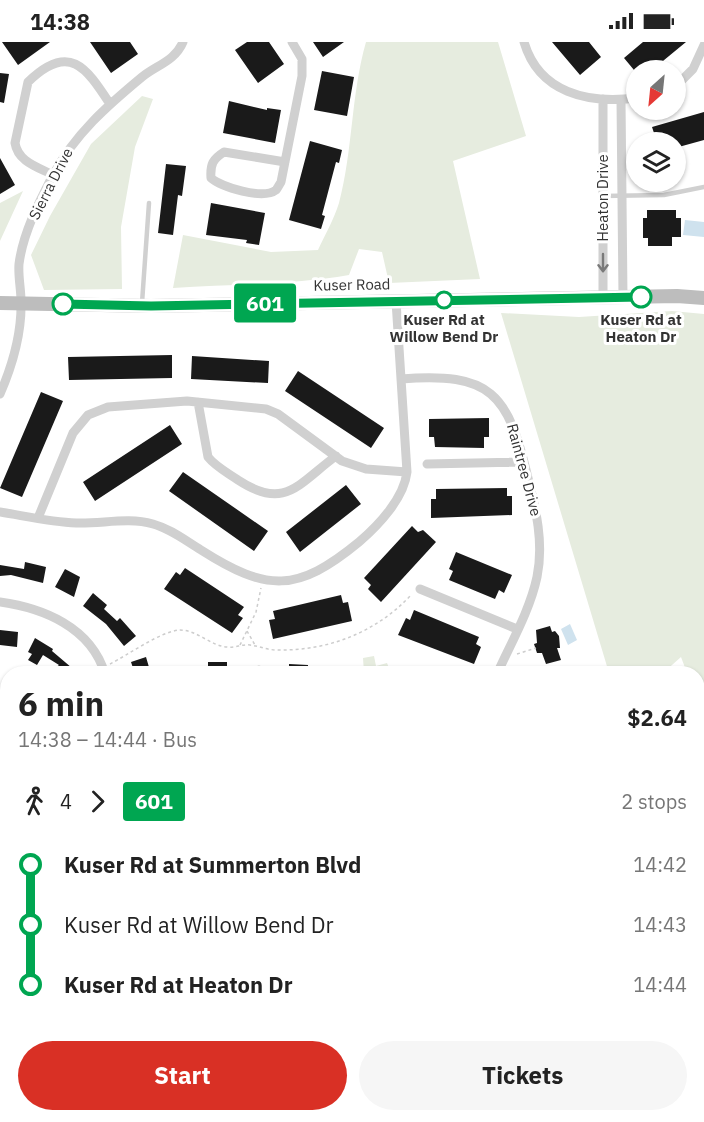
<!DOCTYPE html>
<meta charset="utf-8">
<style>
:root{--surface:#fff;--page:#f6f6f6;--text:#222;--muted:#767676;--accent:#d93025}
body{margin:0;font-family:"IBM Plex Sans",sans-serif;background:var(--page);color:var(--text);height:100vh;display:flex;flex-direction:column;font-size:22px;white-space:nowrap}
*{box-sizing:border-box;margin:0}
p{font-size:20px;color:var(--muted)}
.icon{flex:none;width:33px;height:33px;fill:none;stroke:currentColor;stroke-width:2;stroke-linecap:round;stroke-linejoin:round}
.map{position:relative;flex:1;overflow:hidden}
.details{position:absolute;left:0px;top:624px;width:705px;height:456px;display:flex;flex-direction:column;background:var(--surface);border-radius:24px 24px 0 0;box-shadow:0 2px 4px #0004}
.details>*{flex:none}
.badge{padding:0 12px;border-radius:4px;font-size:21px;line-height:39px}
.needle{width:39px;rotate:207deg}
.tools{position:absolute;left:626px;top:18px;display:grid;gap:12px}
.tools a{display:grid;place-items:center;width:60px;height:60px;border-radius:50%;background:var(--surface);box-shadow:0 2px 4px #0004;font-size:30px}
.map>.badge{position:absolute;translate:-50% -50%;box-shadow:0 0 0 3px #fff}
.legs{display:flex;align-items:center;gap:9px;height:66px;padding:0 18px;font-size:20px}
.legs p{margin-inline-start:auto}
.summary{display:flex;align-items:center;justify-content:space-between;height:102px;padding:0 18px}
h1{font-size:33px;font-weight:700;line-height:45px}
.primary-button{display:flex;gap:12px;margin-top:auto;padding:12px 18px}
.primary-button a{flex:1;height:69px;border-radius:36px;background:var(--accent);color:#fff;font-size:24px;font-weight:700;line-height:69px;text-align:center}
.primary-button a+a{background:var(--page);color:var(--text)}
ul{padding:0 18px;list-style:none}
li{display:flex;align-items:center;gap:21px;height:60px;font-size:22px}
li i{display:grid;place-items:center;width:9px;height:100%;margin:0 8px;background:currentColor}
li i::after{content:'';width:15px;height:15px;margin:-8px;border:4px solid;border-radius:50%;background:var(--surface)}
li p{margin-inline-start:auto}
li:first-child i{background:linear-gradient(#0000 50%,currentColor 0)}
li:last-child i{background:linear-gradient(currentColor 50%,#0000 0)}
.status{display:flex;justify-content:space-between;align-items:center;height:42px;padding:0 30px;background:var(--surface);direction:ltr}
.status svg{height:16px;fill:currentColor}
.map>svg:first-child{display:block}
.green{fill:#e6ecdf}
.water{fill:#cfe2ee}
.building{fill:#1a1a1a}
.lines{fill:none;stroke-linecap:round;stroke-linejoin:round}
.path{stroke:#cdcdcd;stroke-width:1.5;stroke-dasharray:3 3;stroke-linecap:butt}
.lane{stroke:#d0d0d0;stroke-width:4.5}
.street{stroke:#d0d0d0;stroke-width:9}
.secondary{stroke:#bdbdbd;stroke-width:14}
.oneway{stroke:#7a7a7a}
.line-1-casing{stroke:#fff;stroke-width:14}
.line-1{stroke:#00a651;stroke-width:9}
.stop-1-dot{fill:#fff;stroke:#00a651;stroke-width:3}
.labels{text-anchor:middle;stroke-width:6;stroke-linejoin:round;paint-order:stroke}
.street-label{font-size:15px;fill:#333;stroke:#fff}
.stop-label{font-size:15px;font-weight:bold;fill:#333;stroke:#fff}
</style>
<div class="status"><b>14:38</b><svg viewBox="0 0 49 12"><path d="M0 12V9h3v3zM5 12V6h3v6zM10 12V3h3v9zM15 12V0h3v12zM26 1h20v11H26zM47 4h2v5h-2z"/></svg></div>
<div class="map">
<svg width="704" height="1080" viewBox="0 0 704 1080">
<rect width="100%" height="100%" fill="#fff"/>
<path class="green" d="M366,0H498L526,94L453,119L480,237L389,241L382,210L359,207L349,233C291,243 232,242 173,246L183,193L271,210L318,208C325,193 334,177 339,161C353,108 351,52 366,0Z
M142,54L153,57L135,105L121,185L122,247L44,248L31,213L50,174L91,102Z
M23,149L0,199V161Z
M672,269L704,272V1080H0V1048L7,1044L8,1072H698V678L700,677L698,632L687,631L681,615L663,631H609L501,271L579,275Z
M374,614L376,624L387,621L391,631H364L363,616Z"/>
<path class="water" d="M685,178L704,180V195L683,193Z
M570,582L577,598L568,603L561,587Z"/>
<path class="building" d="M2,0H50L18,23Z
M90,0H130L138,12L111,31Z
M247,0H269L284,22L258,41L235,8Z
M313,0H344L323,15Z
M552,0H589L601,15L580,33Z
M643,0H686L652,28H634L624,16Z
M322,29L354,35L347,74L314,68Z
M0,31L9,32L4,61L0,60Z
M229,59L267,68V66L281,68L275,101L223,91Z
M704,70V98L675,106V100H657L652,85Z
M310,99L342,108L339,121L336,120L322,173L325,174L321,187L289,178Z
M0,116L15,143L0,152Z
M166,122L186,124L182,154L178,153L173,193L158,191Z
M211,161L265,171L259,203L246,201L247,198L206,193Z
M647,168H676V176H681V195H672V204H648V196H643V176H647Z
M172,313V336L69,338L68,315Z
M192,314L269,319L268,341L191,337Z
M298,329L384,386L371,406L285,349Z
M41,350L63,359L22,455L0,446Z
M489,376V395H484V406L435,405L434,395H429V377Z
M170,383L182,402L95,459L83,440Z
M183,430L268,489L254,509L169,449Z
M346,443L361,462L300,510L286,490Z
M507,446V454H512V473L431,476V457H436V447Z
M412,484L418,490L423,488L436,500L381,560L368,547L371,543L364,536Z
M456,510L512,533L504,551L499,548L495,557L449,538L453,529L449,527Z
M25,520L46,525L43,541L11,533L0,534V523L24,527Z
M185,526L244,565L238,573L243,576L232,591L164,547L176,530L180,533Z
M65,527L80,535L74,555L55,545Z
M93,551L107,563L104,567L117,579L120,576L136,594L124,604L106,582L83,564Z
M341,553L343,561L348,560L352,579L273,597L269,578L275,577L273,569Z
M414,568L479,595L476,602L481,605L474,622L398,593L406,576L410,578Z
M550,584L552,590L555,589L559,594L560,606H557L561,618L546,622L542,611H537L534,602L537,601L536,588Z
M0,588L18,590L17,605L0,603Z
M35,596L53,607L52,609L72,626L67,632H61L55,626L59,623L43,613L37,623L28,618L32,612L28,610Z
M146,615L151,632H135L131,620Z
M208,620H227V632H208Z
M289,622L308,623V632H289Z"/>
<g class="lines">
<path class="path" d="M247,589L255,603
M240,603L256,570L261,546
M517,612L536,606
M110,622C128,613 161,589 180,588C197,588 211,604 227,605C235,606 242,602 250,603C259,604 267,608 277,608C329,609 377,590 412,552
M0,707L8,704
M698,858L704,856
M698,1029L704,1024
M358,1072L371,1080
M348,1080L356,1072
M654,1080L657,1072"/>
<path class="lane" d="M602,154L664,153L704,145
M142,261L149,161
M698,1044L704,1040
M673,1080L674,1072"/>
<path class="street" d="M524,0C539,51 588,62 636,56
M675,45L693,27L704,3
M603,57V255
M621,58L623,255
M285,120L224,110C213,117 210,122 211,136C221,145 263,158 276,148C278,146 279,143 281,140L302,34V17L292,0
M53,133C38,125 18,120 15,101L28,40C69,0 86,25 110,62
M401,337C491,330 508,351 528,436C536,468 544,501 537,535C530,568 511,601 497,632
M0,352C13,322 22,292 21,259C21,247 18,234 19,222C23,191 39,160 53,133C75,92 107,64 142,35C157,23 175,19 183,0
M198,360L208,415C216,425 228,431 238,438C285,469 298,442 336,414
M427,422L524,420
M0,470C25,474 51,480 76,481C102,482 128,475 153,482C171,487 186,499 201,508C267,550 297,551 359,500C379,483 404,456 407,430L396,259
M38,476L73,391L88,373L108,365L187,359L266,367L278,372L342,419L366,427L407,430
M420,547L517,587
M0,560C43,566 91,585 105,632
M258,632L259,628
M0,953L8,931"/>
<path class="secondary" d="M0,261L151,264L677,254L704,256"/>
</g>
<defs><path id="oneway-shaft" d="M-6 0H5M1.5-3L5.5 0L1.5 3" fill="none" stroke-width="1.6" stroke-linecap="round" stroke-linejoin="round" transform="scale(1.5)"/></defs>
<use class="oneway" href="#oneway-shaft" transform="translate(603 221) rotate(90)"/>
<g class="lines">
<defs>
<path id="line-1" d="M63,262L151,264L641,255"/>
</defs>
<use href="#line-1" class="line-1-casing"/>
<use href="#line-1" class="line-1"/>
</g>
<g class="stop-1-dot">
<circle cx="641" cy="255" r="10"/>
<circle cx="444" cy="258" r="8"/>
<circle cx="63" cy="262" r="10"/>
</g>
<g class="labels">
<g class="street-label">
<text transform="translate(51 142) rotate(-63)" y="5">Sierra Drive</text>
<text transform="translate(603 156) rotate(-90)" y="5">Heaton Drive</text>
<text transform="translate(352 243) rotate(-1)" y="5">Kuser Road</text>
<text transform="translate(524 428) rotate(75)" y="5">Raintree Drive</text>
</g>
<g class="stop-label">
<text x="444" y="283">Kuser Rd at<tspan x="444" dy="17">Willow Bend Dr</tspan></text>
<text x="641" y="283">Kuser Rd at<tspan x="641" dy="17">Heaton Dr</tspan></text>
</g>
</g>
</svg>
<div class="tools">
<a><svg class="needle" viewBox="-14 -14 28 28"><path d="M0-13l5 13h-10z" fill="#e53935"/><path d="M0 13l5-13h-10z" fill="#767676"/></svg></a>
<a><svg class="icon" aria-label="layers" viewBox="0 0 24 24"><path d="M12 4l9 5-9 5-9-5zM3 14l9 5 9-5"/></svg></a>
</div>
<b class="badge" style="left:265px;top:261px;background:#00a651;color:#fff">601</b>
<section class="details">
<div class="summary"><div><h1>6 min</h1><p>14:38 – 14:44 · Bus</p></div><b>$2.64</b></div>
<div class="legs"><svg class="icon" aria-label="walk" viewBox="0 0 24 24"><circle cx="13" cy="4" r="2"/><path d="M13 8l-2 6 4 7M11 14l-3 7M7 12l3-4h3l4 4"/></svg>4<svg class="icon" aria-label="forward" viewBox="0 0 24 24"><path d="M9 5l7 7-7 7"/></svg><b class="badge" style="background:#00a651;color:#fff">601</b><p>2 stops</p></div>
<ul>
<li><i style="color:#00a651"></i><b>Kuser Rd at Summerton Blvd</b><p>14:42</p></li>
<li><i style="color:#00a651"></i><span>Kuser Rd at Willow Bend Dr</span><p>14:43</p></li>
<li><i style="color:#00a651"></i><b>Kuser Rd at Heaton Dr</b><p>14:44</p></li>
</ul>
<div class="primary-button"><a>Start</a><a>Tickets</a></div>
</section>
</div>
